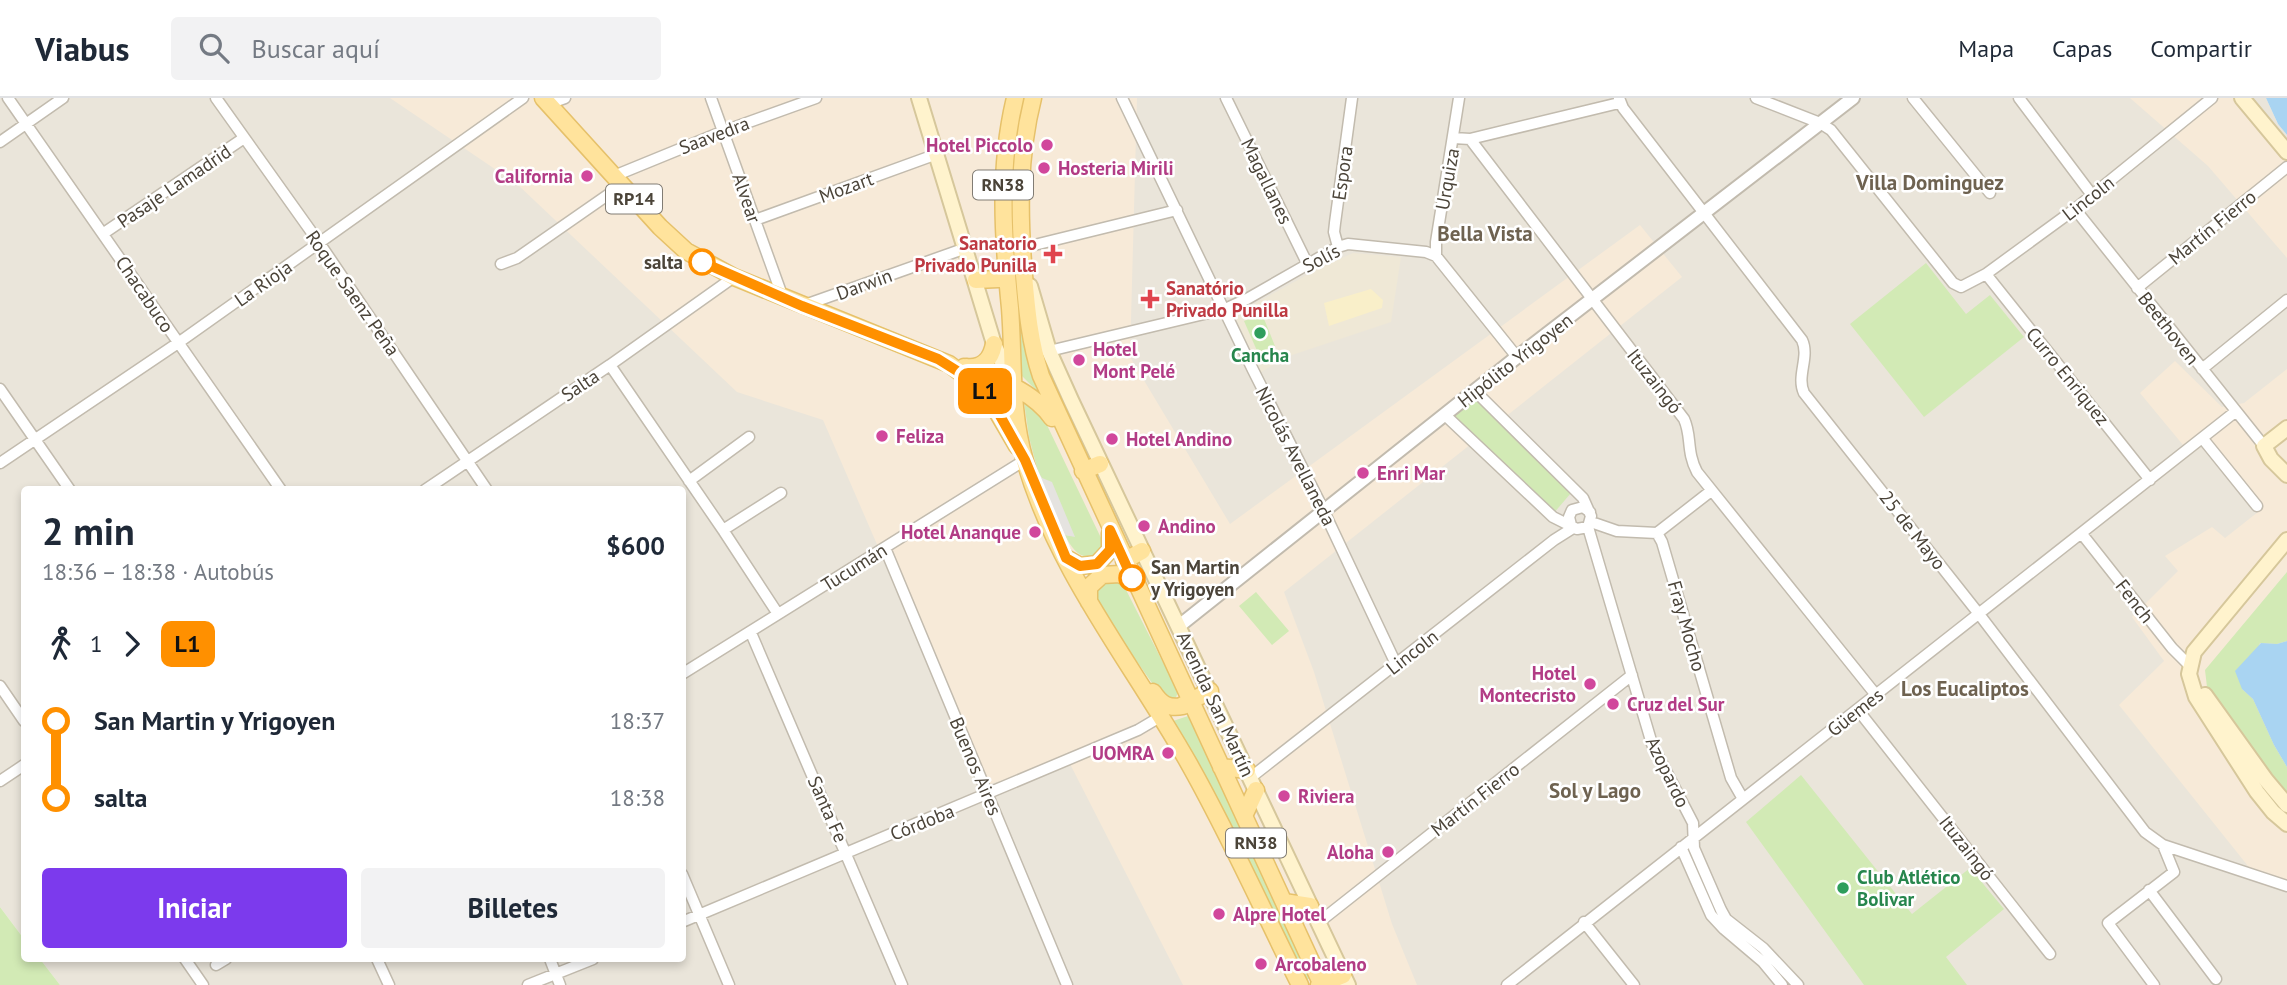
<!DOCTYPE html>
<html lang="es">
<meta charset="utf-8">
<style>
:root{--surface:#fff;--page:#f2f2f3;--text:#1f2937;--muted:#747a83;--line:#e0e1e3;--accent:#7c3aed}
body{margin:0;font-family:"PT Sans",sans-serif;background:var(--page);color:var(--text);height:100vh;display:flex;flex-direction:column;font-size:26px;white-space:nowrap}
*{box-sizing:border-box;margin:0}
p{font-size:23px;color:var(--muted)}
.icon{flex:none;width:38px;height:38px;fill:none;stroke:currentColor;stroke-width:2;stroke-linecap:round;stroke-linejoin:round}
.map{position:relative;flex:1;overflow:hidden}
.sheet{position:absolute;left:21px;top:388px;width:665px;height:476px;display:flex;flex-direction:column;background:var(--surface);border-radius:7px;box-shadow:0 4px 10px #0003}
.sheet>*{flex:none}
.badge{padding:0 14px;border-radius:10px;font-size:24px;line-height:46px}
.map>.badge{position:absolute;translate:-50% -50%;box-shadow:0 0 0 4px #fff}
.legs{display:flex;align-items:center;gap:10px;height:77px;padding:0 21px;font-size:23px}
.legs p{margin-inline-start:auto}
.head{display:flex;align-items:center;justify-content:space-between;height:119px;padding:0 21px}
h1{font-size:38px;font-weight:800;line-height:52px}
.action{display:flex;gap:14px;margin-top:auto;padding:14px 21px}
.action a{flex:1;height:80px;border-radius:7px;background:var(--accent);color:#fff;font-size:28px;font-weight:800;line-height:80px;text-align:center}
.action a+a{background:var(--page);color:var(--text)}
ul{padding:0 21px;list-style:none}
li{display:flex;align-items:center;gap:24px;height:77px;font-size:26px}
li i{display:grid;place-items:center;width:10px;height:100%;margin:0 9px;background:currentColor}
li i::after{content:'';width:18px;height:18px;margin:-9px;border:5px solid;border-radius:50%;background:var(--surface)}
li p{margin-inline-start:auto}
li:first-child i{background:linear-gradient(#0000 50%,currentColor 0)}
li:last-child i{background:linear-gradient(currentColor 50%,#0000 0)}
header{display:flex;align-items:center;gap:42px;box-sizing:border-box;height:98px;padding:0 35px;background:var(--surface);border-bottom:2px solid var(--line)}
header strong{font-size:33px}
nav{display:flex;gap:38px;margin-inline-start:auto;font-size:24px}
.search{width:490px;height:63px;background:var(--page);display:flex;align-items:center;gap:18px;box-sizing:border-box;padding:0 24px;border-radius:7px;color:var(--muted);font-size:26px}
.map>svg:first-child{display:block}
.residential{fill:#eae5da}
.commercial{fill:#f7ead8}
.education{fill:#efe8d6}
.green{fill:#d2eab5}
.sand{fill:#f9efc9}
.parking{fill:#e5e3e0}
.water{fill:#a9d4f2}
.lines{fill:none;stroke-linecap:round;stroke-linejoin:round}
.minor-casing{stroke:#c2bbae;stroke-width:13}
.tertiary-casing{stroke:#c2bbae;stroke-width:16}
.secondary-casing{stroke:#d6c79b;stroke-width:18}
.primary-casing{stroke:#e6c16a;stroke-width:19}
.minor{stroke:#fff;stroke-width:10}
.tertiary{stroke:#fff;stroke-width:12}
.secondary{stroke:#fff3cd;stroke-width:14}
.primary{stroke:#ffe39c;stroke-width:16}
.line-1-casing{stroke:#fff;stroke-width:16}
.line-1{stroke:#ff9000;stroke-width:10}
.hotel-dot{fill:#d1479c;stroke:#fff;stroke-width:2.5}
.health-dot{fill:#e0444e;stroke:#fff;stroke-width:2.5}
.stop-1-dot{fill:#fff;stroke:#ff9000;stroke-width:3.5}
.leisure-dot{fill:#2e9e5b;stroke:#fff;stroke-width:2.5}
.labels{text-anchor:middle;stroke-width:5;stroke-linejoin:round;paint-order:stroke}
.shield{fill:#fff;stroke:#817c74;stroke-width:2}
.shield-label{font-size:18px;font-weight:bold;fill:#4b4439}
.street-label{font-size:19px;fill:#4b4439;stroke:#fff}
.hotel-label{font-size:19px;font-weight:bold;fill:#b23c85;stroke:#fff;text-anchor:start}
.health-label{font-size:19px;font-weight:bold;fill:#be3a42;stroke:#fff;text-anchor:end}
.stop-label{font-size:19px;font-weight:bold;fill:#4b4439;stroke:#fff;text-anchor:end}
.leisure-label{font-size:19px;font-weight:bold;fill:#27864d;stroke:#fff}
.neighbourhood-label{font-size:21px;font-weight:bold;fill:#6e6250;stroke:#fff}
</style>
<header>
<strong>Viabus</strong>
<div class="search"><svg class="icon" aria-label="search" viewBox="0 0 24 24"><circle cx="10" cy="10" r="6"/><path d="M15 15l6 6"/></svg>Buscar aquí</div>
<nav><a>Mapa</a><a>Capas</a><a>Compartir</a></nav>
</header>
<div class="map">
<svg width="2287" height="887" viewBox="0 0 2287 887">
<rect width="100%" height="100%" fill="#f6f3ec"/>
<path class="residential" d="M0,0H2266L2278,26L2287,37V543L2277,546L2274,647L2287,669V887H60L40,861H682V392H24V841L0,809Z"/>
<path class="commercial" d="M390,0H1137L1130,259L1230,426L1640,127L1682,179L1284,494L1314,574L1392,826L1417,887H1183L1069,664L979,689L905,511L823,322L737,294L517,86Z
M2130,0H2251L2287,45V160L2208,68Z
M2175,263L2222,309L2244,305L2287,271V474L2205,573L2269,674L2287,697V791L2264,788L2119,607L2164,563L2132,519L2178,473L2165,458L2212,429L2225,440L2258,414L2201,335L2183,347L2140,295Z"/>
<path class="education" d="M1353,155L1401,159L1391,224L1289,258L1261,274L1234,217L1316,172Z"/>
<path class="green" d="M1020,0H1025C1007,74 1009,166 1024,241C1028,258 1035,276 1037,293L1021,277L1010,157V54Z
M1926,165L1966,216L1990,197L2024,239L1924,319L1850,226Z
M1262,216L1275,248L1258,255L1244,223Z
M1475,293L1571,395L1553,416L1445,317Z
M1024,304L1032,308L1046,325L1102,442V450C1086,468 1073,454 1065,437L1074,438L1062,411L1038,374L1029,339Z
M2287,474V543L2277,546L2260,545L2242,591L2253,601L2274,647L2287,669V697L2207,589L2205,572Z
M1101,482L1122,484L1178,594L1175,602H1164L1116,534L1094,496Z
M1256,494L1289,533L1272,547L1239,508Z
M1188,618L1309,877L1310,880L1306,882L1197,662L1173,623Z
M1801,677L1912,816L1970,770L2004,811L1946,859L1967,887H1864L1746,724Z
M0,809L24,841V861H40L60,887H0Z"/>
<path class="sand" d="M1371,191L1383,202L1382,210L1329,228L1324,205Z"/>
<path class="parking" d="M1038,374L1042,380L1052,384L1075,439L1065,437Z"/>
<path class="water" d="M2266,0H2287V37L2278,26Z
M2287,543V669L2274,647L2253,601L2242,591L2235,573L2261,545L2277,546Z"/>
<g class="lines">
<defs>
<path id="minor" d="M8,0L281,392
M216,0L320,146L487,392
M711,0L783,200
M1122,0L1253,272L1320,405L1396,566
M1226,0L1308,167
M1459,0L1436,144V158L1517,259
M1619,0L1623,10L1802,242C1810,259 1796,278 1804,295L1979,516L2145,734L2163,747L2287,788
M1756,0L1820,25L1831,32L1953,185L1961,189L1986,176L2075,111L2212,0
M1913,0L1990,95
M2019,0L2092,97
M548,6L565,0
M1454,40L1470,41L1619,5
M1470,41L1684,321C1692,338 1686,353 1697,374L1876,597
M0,44L63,0
M614,78L724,33L816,0
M2075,111L2264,348
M755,122L937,56
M104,135L244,40
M1338,149L1334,134L1335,125L1352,0
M1022,150L1177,112
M501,166L517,160L622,87
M1986,176L2150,382
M2137,190L2287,69
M805,207L966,150
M1049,253L1225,211L1247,201L1338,149L1348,146L1426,154L1436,158
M610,267L723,432L778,516
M2202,271L2287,202
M0,291L70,392
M1445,317L1553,419L1577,431L1588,429L1591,418L1583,400L1475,293
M2203,341L2257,408
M0,365L178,245L523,0
M689,383L749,339
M425,392L610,267L734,179
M1591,424L1617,433L1657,435L1711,393
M1571,427L1569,419L1572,412L1583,409L1590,414
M1588,429L1652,646L1693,725L1694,750L1721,812L1726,821L1763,850L1798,887
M723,432L781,395
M1657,435L1662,444L1731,680L1743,701
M2082,436L2172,550L2190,568
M885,450L1067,887
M751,535L902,887
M682,576L1025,362
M0,588L24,623
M1858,612L2050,856
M1250,680L1554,442L1573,430
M0,683L24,667
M1681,749L1711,817L1724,831L1763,864L1782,887
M682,776L729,887
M2149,792L2216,881
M682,824L1138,632L1160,619
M1584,824L1634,887
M1318,825L1632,577
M185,861L203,887
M377,861L389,887
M550,861L560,887
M216,867L226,861
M528,887L593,861
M1507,887L2235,314
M2154,887L2108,825L2174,774L2163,747"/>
<path id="tertiary" d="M1179,528L1517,259L1853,0"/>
<path id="secondary" d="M919,0L994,246L1013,288
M2242,0L2287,54
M1030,188L1049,253L1071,302L1348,887
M2287,330L2264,348L2271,361L2287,377
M2287,442L2194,554L2189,576L2196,599L2257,694L2273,714L2287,726
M2205,597L2266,682L2287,707"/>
<path id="primary" d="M543,0L660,129L686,153L734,179L949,266L985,293L1017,348
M1015,0C998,70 1003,140 1010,210C1014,262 1010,313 1025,363C1057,474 1132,565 1188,664C1229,736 1263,813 1300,887
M1033,0C1018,59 1019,117 1024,177C1027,212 1030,245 1041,278L1322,887
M976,182L998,181L1006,175
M964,269C996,280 1032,292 1052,320
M966,269C982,271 991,262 994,246
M1083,373L1100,366
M1066,460L1080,468L1097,466L1110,452V435
M1124,463L1142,453
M1089,504V489L1102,477L1120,476L1134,484
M1153,594C1161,606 1168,611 1183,608
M1181,608L1210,593
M1221,669L1247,672
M1244,718L1256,692
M1284,804L1310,808
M1319,887L1343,877"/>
</defs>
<use href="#minor" class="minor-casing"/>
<use href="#tertiary" class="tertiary-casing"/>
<use href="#secondary" class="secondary-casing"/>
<use href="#primary" class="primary-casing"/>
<use href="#minor" class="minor"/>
<use href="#tertiary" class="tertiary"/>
<use href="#secondary" class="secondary"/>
<use href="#primary" class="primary"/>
</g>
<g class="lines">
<defs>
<path id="line-1" d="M702,164L802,208L938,261L978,286L990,300L1025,362L1066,460L1080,468L1097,466L1110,452V432L1132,480"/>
</defs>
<use href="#line-1" class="line-1-casing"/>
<use href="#line-1" class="line-1"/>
</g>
<g class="hotel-dot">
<circle cx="1047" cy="47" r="7"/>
<circle cx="1044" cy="70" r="7"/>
<circle cx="587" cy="78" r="7"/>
<circle cx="1079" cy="262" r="7"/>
<circle cx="882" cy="338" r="7"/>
<circle cx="1112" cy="341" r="7"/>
<circle cx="1363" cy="375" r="7"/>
<circle cx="1144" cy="428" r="7"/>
<circle cx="1035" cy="434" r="7"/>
<circle cx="1590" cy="586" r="7"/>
<circle cx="1613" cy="606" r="7"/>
<circle cx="1168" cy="655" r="7"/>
<circle cx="1284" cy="698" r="7"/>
<circle cx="1388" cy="754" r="7"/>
<circle cx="1219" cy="816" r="7"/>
<circle cx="1261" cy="866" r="7"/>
</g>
<g class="health-dot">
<path d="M1049.5 145.5h7v7h7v7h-7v7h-7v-7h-7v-7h7z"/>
<path d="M1146.5 190.5h7v7h7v7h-7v7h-7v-7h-7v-7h7z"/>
</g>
<g class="stop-1-dot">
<circle cx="702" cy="164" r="12"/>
<circle cx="1132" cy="480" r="12"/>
</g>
<g class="leisure-dot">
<circle cx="1260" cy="235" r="7"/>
<circle cx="1843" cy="790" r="7"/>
</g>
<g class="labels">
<g class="shield">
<rect x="973" y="72.5" width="60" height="29" rx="5"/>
<rect x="606" y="86.5" width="56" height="29" rx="5"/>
<rect x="1226" y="730.5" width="60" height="29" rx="5"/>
</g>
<g class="shield-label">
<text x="1003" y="93">RN38</text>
<text x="634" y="107">RP14</text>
<text x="1256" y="751">RN38</text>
</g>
<g class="street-label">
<text transform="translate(714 37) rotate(-21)" y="7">Saavedra</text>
<text transform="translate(1342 75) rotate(-82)" y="7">Espora</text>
<text transform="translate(1447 81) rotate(-80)" y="7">Urquiza</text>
<text transform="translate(1267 83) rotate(64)" y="7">Magallanes</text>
<text transform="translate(174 88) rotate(-34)" y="7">Pasaje Lamadrid</text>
<text transform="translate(846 89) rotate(-20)" y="7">Mozart</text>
<text transform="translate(747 100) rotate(71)" y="7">Alvear</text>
<text transform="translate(2088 100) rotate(-38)" y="7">Lincoln</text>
<text transform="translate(2212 129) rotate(-39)" y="7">Martín Fierro</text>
<text transform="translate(1321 160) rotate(-28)" y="7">Solís</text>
<text transform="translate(263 185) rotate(-35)" y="7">La Rioja</text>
<text transform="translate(864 186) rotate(-20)" y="7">Darwin</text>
<text transform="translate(353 195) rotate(55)" y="7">Roque Saenz Peña</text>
<text transform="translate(145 196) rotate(56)" y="7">Chacabuco</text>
<text transform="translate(2169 230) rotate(52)" y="7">Beethoven</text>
<text transform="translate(1515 262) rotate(-38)" y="7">Hipólito Yrigoyen</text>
<text transform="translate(2068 278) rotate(51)" y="7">Curro Enriquez</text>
<text transform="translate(1655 283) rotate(52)" y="7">Ituzaingó</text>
<text transform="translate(580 287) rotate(-34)" y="7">Salta</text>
<text transform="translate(1296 358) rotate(63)" y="7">Nicolás Avellaneda</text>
<text transform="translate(1913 432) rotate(52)" y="7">25 de Mayo</text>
<text transform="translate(854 469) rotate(-32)" y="7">Tucumán</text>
<text transform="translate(2135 503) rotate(52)" y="7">Fench</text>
<text transform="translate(1687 528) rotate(74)" y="7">Fray Mocho</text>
<text transform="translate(1412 554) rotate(-38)" y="7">Lincoln</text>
<text transform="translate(1216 606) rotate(65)" y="7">Avenida San Martín</text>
<text transform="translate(1855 614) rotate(-38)" y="7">Güemes</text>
<text transform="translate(976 668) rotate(67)" y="7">Buenos Aires</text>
<text transform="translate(1668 674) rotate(64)" y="7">Azopardo</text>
<text transform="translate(1475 701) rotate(-38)" y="7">Martín Fierro</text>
<text transform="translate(828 711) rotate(66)" y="7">Santa Fe</text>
<text transform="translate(922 724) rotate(-22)" y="7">Córdoba</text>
<text transform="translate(1967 750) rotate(52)" y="7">Ituzaingó</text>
</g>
<g class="hotel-label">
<text x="1033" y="54" text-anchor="end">Hotel Piccolo</text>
<text x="1058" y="77">Hosteria Mirili</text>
<text x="573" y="85" text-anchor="end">California</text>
<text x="1093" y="258">Hotel<tspan x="1093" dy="22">Mont Pelé</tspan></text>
<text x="896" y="345">Feliza</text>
<text x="1126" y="348">Hotel Andino</text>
<text x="1377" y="382">Enri Mar</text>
<text x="1158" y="435">Andino</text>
<text x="1021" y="441" text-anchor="end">Hotel Ananque</text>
<text x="1576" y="582" text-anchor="end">Hotel<tspan x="1576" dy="22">Montecristo</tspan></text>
<text x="1627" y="613">Cruz del Sur</text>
<text x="1154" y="662" text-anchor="end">UOMRA</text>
<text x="1298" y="705">Riviera</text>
<text x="1374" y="761" text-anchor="end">Aloha</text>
<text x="1233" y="823">Alpre Hotel</text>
<text x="1275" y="873">Arcobaleno</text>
</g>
<g class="health-label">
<text x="1037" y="152">Sanatorio<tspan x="1037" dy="22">Privado Punilla</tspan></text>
<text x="1166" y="197" text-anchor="start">Sanatório<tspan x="1166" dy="22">Privado Punilla</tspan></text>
</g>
<g class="stop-label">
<text x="683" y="171">salta</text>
<text x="1151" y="476" text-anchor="start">San Martin<tspan x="1151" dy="22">y Yrigoyen</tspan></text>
</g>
<g class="leisure-label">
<text x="1260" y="264">Cancha</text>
<text x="1857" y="786" text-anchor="start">Club Atlético<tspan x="1857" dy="22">Bolivar</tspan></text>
</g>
<g class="neighbourhood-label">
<text x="1930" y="92">Villa Dominguez</text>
<text x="1485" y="143">Bella Vista</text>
<text x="1965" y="598">Los Eucaliptos</text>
<text x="1595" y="700">Sol y Lago</text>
</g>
</g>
</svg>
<b class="badge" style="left:985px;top:293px;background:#ff9000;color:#111">L1</b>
<section class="sheet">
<div class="head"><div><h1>2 min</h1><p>18:36 – 18:38 · Autobús</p></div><b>$600</b></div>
<div class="legs"><svg class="icon" aria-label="walk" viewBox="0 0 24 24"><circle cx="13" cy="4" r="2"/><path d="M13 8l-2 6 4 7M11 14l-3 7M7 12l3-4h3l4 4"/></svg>1<svg class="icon" aria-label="forward" viewBox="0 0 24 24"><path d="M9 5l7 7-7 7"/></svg><b class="badge" style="background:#ff9000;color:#111">L1</b></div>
<ul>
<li><i style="color:#ff9000"></i><b>San Martin y Yrigoyen</b><p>18:37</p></li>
<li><i style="color:#ff9000"></i><b>salta</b><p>18:38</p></li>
</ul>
<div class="action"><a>Iniciar</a><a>Billetes</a></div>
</section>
</div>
